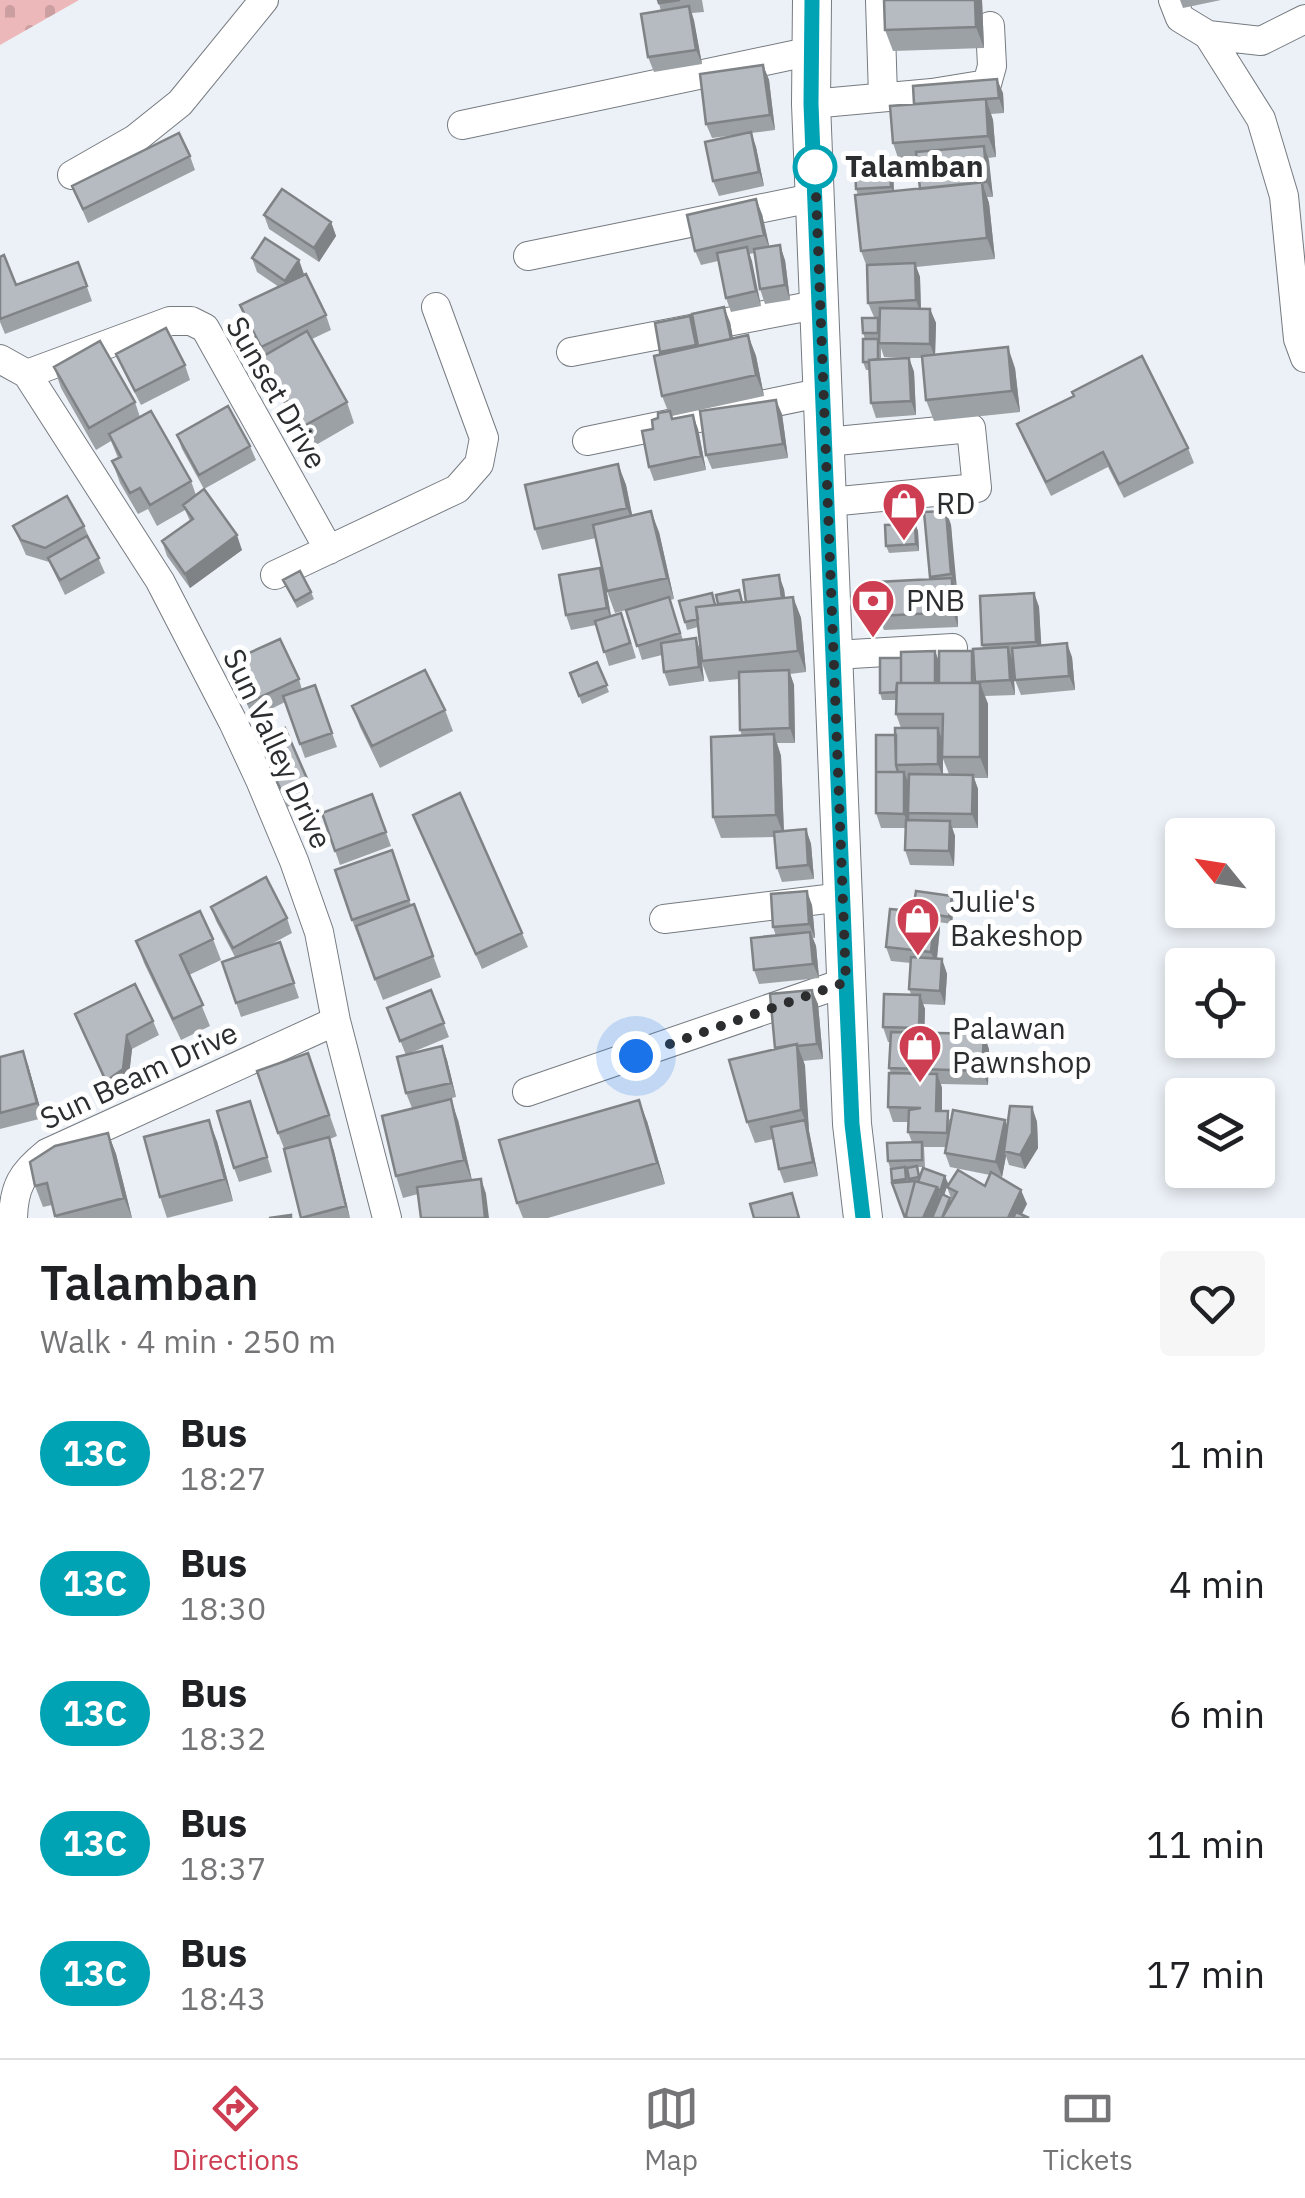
<!DOCTYPE html>
<meta charset="utf-8">
<style>
:root{--surface:#fff;--page:#f6f6f6;--text:#202124;--muted:#757577;--line:#e0e0e0;--accent:#ce3e52}
body{margin:0;font-family:"IBM Plex Sans",sans-serif;background:var(--page);color:var(--text);height:100vh;display:flex;flex-direction:column;font-size:38px;white-space:nowrap}
*{box-sizing:border-box;margin:0}
p{font-size:32px;color:var(--muted)}
.icon{flex:none;width:55px;height:55px;fill:none;stroke:currentColor;stroke-width:2;stroke-linecap:round;stroke-linejoin:round}
.map{position:relative;height:1218px;overflow:hidden}
.details{display:flex;flex-direction:column;background:var(--surface);flex:1}
.details>*{flex:none}
.badge{padding:0 20px;border-radius:32px;font-size:35px;line-height:65px}
.needle{width:65px;rotate:300deg}
.fabs{position:absolute;left:1165px;top:818px;display:grid;gap:20px}
.fabs a{display:grid;place-items:center;width:110px;height:110px;border-radius:10px;background:var(--surface);box-shadow:0 5px 15px #0003;font-size:50px}
.you{position:absolute;width:50px;height:50px;margin:-25px;border:8px solid #fff;border-radius:50%;background:#1a73e8;box-shadow:0 0 0 15px #1a73e833}
.map>.badge{position:absolute;translate:-50% -50%;box-shadow:0 0 0 5px #fff}
.round{display:grid;place-items:center;flex:none;width:105px;height:105px;border-radius:10px;background:var(--page)}
.overview{display:flex;align-items:center;justify-content:space-between;height:170px;padding:0 40px}
h1{font-size:48px;font-weight:600;line-height:75px}
ul{padding:0;list-style:none}
li{display:flex;align-items:center;gap:30px;height:130px;padding:0 40px}
li div{flex:1}
li b{display:block;font-size:38px}
li em{font-style:normal}
li .badge{min-width:110px;font-weight:700;text-align:center}
.tabs{display:flex;justify-content:space-around;align-items:center;height:140px;border-top:2px solid var(--line);background:var(--surface);font-size:28px;color:var(--muted)}
.tabs a{display:grid;justify-items:center;gap:5px}
.tabs .on{color:var(--accent)}
.map>svg:first-child{display:block}
.cemetery{fill:url(#cemetery-stones)}
.lines{fill:none;stroke-linecap:round;stroke-linejoin:round}
.minor-casing{stroke:#767b80;stroke-width:30}
.major-casing{stroke:#767b80;stroke-width:40}
.minor{stroke:#fff;stroke-width:28}
.major{stroke:#fff;stroke-width:38}
.wall{fill:#9ca1a5;fill-rule:evenodd}
.shaded-wall{fill:#7f8386}
.building{fill:#b5bbc0;stroke:#7f8386;stroke-width:2.5}
.line-casing{stroke:#fff;stroke-width:22}
.line{stroke:#00a3b4;stroke-width:15}
.walk{stroke:#2b2d2f;stroke-width:10;stroke-dasharray:0 18}
.stop-dot{fill:#fff;stroke:#00a3b4;stroke-width:5}
.labels{text-anchor:middle;stroke-width:10;stroke-linejoin:round;paint-order:stroke}
.stop-label{font-size:30px;font-weight:bold;fill:#2b2d2f;stroke:#fff;text-anchor:start}
.street-label{font-size:30px;fill:#2b2d2f;stroke:#fff}
.poi-label{font-size:30px;fill:#2b2d2f;stroke:#fff;text-anchor:start}
</style>
<div class="map">
<svg width="1305" height="1218" viewBox="0 0 1305 1218">
<defs>
<pattern id="cemetery-stones" width="16" height="16" patternUnits="userSpaceOnUse" patternTransform="scale(2.5)"><rect width="16" height="16" fill="#ecb8b9"/><path d="M2 7V4a2 2 0 0 1 4 0v3zM10 15v-3a2 2 0 0 1 4 0v3z" fill="#cb9e9f"/></pattern>
</defs>
<rect width="100%" height="100%" fill="#ecf1f7"/>
<path class="cemetery" d="M0,0H79L0,45Z"/>
<g class="lines">
<defs>
<path id="minor" d="M880,0L883,96
M1173,0L1180,18L1208,35L1261,119L1284,196L1298,339L1305,358
M1208,35L1261,41L1305,19
M811,104L932,93L987,84L992,66L990,26
M462,125L812,51
M72,175L135,139L180,103L264,0
M528,256L817,197
M571,352L821,304
M0,359L27,374L160,581L233,722L260,780L294,861L319,932L336,1021L387,1218
M27,374L170,321H191L205,328L329,550
M587,441L824,392
M826,442L971,428L977,488L829,502
M275,575L457,489L479,464L484,438L436,307
M835,655L953,648
M664,919L843,897
M527,1092L846,982
M13,1218C14,1186 22,1173 47,1153L336,1021"/>
<path id="major" d="M812,0L811,104L852,1124L863,1218"/>
</defs>
<use href="#minor" class="minor-casing"/>
<use href="#major" class="major-casing"/>
<use href="#minor" class="minor"/>
<use href="#major" class="major"/>
</g>
<path class="wall" d="M658,0H702L704,12L692,13L702,64L654,72L648,57L661,11Z
M884,0H982L984,48L893,51L885,30Z
M1180,0H1221L1183,8Z
M763,65L769,80L775,130L751,133L756,147L764,186L719,196L713,181L742,134L712,138L706,124Z
M1003,93L1004,113L991,114L993,120L996,157L988,158L993,197H987L989,203L995,259L916,267L920,277L921,308L930,309L936,323L935,354L1015,368L1020,412L934,421L926,400L922,358H909L914,372L916,415L876,418L871,403L870,370H866L863,362L865,339L863,333L878,318L879,323V317H874L868,303L867,267L861,251L858,195L856,189L890,163L893,171L894,191L920,189L917,163L900,164L893,143L914,104ZM881,348L884,357L907,358L881,359Z
M190,156L195,170L88,223L72,186Z
M762,214L769,247L785,260L790,300L765,304L760,289L755,253L749,254L761,306L731,312L726,298L718,261L701,265L695,251Z
M264,215L331,222L336,236L319,262L269,229Z
M0,257L16,285L78,262L92,301L5,334L0,322Z
M252,258L304,275L326,315L331,330L312,339L347,402L354,423L309,449L270,378L262,357L263,356L240,305L279,287L257,272Z
M690,316L695,330L730,322L733,338L748,335L756,356L764,396L672,416L673,419L698,429L706,470L654,481L649,467L653,429L658,418L668,411L662,396L661,354L655,323Z
M116,354L185,365L190,380L141,405L122,368Z
M54,367L135,402L140,417L191,481L196,495L242,550L190,588L167,556L162,541L190,521L185,510L157,526L148,509L138,514L120,483L112,461L118,458L111,441L96,450L61,388Z
M782,414L788,458L712,469L706,455Z
M1017,424L1188,448L1194,463L1124,498L1108,467L1051,496L1023,439Z
M177,435L250,446L256,460L204,489L182,449Z
M618,464L626,485L632,515L659,532L674,599L670,600L683,640L701,651L698,627L687,630L685,622L715,605L743,602L784,589L785,598L793,597L801,618L806,672L790,674L794,685L795,743H777L781,756L784,831L806,829L811,844L814,879L782,882L777,868L774,837L721,838L713,817L742,736L740,730L739,679L709,682L702,663L704,681L669,686L664,672L662,655L642,660L626,610L615,613L607,591L596,538L542,550L535,529Z
M946,511L951,525L958,627L884,630L879,616L931,579Z
M915,524L918,531L919,551L889,553L886,546Z
M13,526H84L105,573L65,595L49,562L26,555Z
M600,568L605,582L611,616L627,628L636,658L609,666L596,625L571,630L566,615Z
M283,580L311,592L314,599L297,608Z
M1034,593L1039,607L1041,645L1072,657L1075,690L1021,695L1015,680L1013,658H1012L1015,695L985,696L988,704V778H974L978,789V828H952L955,836L954,866L910,865L905,850L906,828H881L876,813L895,735L901,728L896,714V700H882L880,693L901,658L935,651L939,661L972,651L974,656L983,648L982,645ZM943,759L949,774H943Z
M229,662L299,679L302,690L315,685L337,747L305,758L285,702L253,718Z
M597,662L609,692L582,704L570,673Z
M352,706L445,710L453,731L380,768L360,727Z
M265,754L308,781L313,796L287,807Z
M372,794L391,846L340,865L322,813Z
M413,815L522,933L528,947L482,969Z
M392,850L411,905L414,904L441,977L383,1000L352,920Z
M952,896L954,904L952,924L938,922L940,928L937,959H942L947,974L945,1005L923,1004L925,1009L924,1033L989,1049L988,1085L941,1084L942,1088V1111L951,1121L1005,1120L1007,1126L1032,1107L1037,1122L1038,1148L1025,1169L1009,1165L1006,1156L1002,1177L997,1176L1027,1204L905,1218L892,1183L891,1169L900,1168H890L888,1161L912,1142L908,1132V1122H893L888,1107L891,1073L889,1068L890,1042H888L883,1027L911,994L909,989L911,963L891,961L886,947L913,911ZM924,1147H946L945,1153L950,1167L990,1175L985,1186L947,1187L952,1201L944,1195L948,1183L920,1177L917,1167H925Z
M812,905L815,938H813L816,946L819,978L759,984L754,970L776,936L773,927Z
M211,907L287,918L292,933L266,947L280,942L299,998L241,1017L222,962L235,957L216,921Z
M213,939L221,960L189,975L210,1026L181,1040L144,963L136,941Z
M431,990L449,1037L408,1054L442,1046L447,1060L456,1097L412,1108L406,1093V1055L387,1008Z
M818,1004L823,1059L803,1061L809,1131L818,1176L784,1183L779,1169L773,1139L755,1143L747,1122L775,1049Z
M75,1014L153,1021L159,1035L132,1049L128,1084L111,1095Z
M308,1053L337,1136L330,1139L350,1218H301L284,1148L278,1133Z
M0,1057L28,1065L43,1118L0,1129Z
M255,1115L272,1172L239,1182L234,1168Z
M458,1120L472,1180L481,1179L486,1194H418L403,1198L396,1176Z
M647,1121L665,1184L548,1218H523L517,1203Z
M108,1133L116,1154L132,1218H56L52,1205L43,1207L35,1186Z
M217,1141L233,1201L167,1218L160,1197Z"/>
<path class="shaded-wall" d="M975,0H982L984,48L976,27Z
M689,6L694,20L702,64L696,50Z
M763,65L769,80L775,130L770,115Z
M997,79L1003,93L1004,113L999,98Z
M986,99L993,120L996,157L988,136Z
M751,132L756,147L764,186L759,172Z
M984,146L989,160L993,197L987,182Z
M890,163L893,171L894,194L891,187Z
M982,182L989,203L995,259L987,238Z
M756,199L762,214L770,249L764,235Z
M331,222L336,236L319,262L314,248Z
M780,245L785,260L790,300L785,285Z
M747,247L752,261L761,306L756,291Z
M299,260L304,274L291,295L285,281Z
M915,263L920,277L921,315L916,300Z
M724,307L730,322L736,356L731,342Z
M930,309L936,323L935,358L930,344Z
M748,335L756,356L764,396L756,375Z
M1008,347L1015,368L1020,412L1012,391Z
M909,358L914,372L916,415L911,401Z
M776,400L782,414L788,458L783,444Z
M693,415L698,429L706,470L701,456Z
M618,464L626,485L635,529L627,508Z
M651,511L659,532L674,599L667,578Z
M946,511L951,525L957,589L951,574Z
M915,524L918,531L919,551L916,544Z
M237,535L242,550L190,588L185,574Z
M600,568L605,582L612,622L607,608Z
M779,575L784,589L787,613L782,598Z
M952,578L957,592L958,627L953,612Z
M1034,593L1039,607L1042,656L1036,642Z
M793,597L801,618L806,672L798,651Z
M696,638L701,653L704,681L699,667Z
M1067,643L1072,657L1075,690L1069,676Z
M1008,647L1013,662L1015,695L1010,680Z
M935,651L940,665V684H935Z
M789,670L794,685L795,743L790,728Z
M980,683L988,704V778L980,757Z
M938,728L943,742V778L938,764Z
M774,734L781,756L784,836L776,815Z
M904,772L910,786L909,828L904,814Z
M973,775L978,789V828L972,814Z
M950,821L955,836L954,866L949,851Z
M806,829L811,844L814,879L808,865Z
M807,891L812,905L815,938L809,924Z
M952,896L954,904L952,924L949,917Z
M935,913L940,928L936,966L931,952Z
M810,932L816,946L819,978L813,964Z
M942,959L947,974L945,1005L940,991Z
M812,990L818,1004L823,1059L817,1044Z
M920,995L925,1009L924,1042L919,1028Z
M984,1034L989,1049L988,1085L982,1071Z
M127,1035L132,1049L128,1084L111,1095L106,1081Z
M797,1044L805,1065L809,1131L818,1176L813,1162L805,1120L801,1110Z
M442,1046L447,1060L456,1097L451,1083Z
M23,1051L28,1065L43,1118L37,1103Z
M937,1074L942,1088V1125L936,1111Z
M451,1099L458,1120L472,1181L464,1160Z
M639,1100L647,1121L665,1184L657,1163Z
M1032,1107L1037,1122L1038,1148L1025,1169L1020,1155Z
M209,1120L217,1141L233,1201L225,1179Z
M1005,1120L1010,1134L1004,1151L1006,1156L1002,1177L996,1162Z
M108,1133L116,1154L132,1218L124,1198Z
M329,1137L334,1151L350,1218L346,1206Z
M945,1176L948,1183L943,1199L940,1192Z
M481,1179L486,1194L489,1218H485Z
M937,1187L942,1202L935,1218H923Z
M1021,1190L1027,1204L1020,1218H1008Z"/>
<path class="building" d="M658,0H680L659,3Z
M884,0H975L976,27L885,30Z
M689,6L696,50L648,57L641,14Z
M763,65L770,115L706,124L700,74Z
M997,79L999,98L914,104L913,86Z
M986,99L988,136L893,143L890,106Z
M751,132L759,172L713,181L705,142Z
M179,133L190,156L83,209L72,186Z
M984,146L987,182L920,189L916,152Z
M890,163L891,187L856,189L855,165Z
M982,182L987,238L861,251L855,195Z
M282,189L331,222L314,248L264,215Z
M756,199L764,235L695,251L687,215Z
M265,238L299,260L285,281L252,258Z
M780,245L785,285L760,289L754,249Z
M747,247L756,291L726,298L717,253Z
M4,255L16,285L78,262L87,286L0,319V257Z
M915,263L916,300L868,303L867,265Z
M306,274L326,315L261,347L240,305Z
M724,307L731,339L698,346L692,314Z
M880,308L930,309V344L879,343Z
M690,316L696,345L660,352L655,323Z
M862,318H878V333H863Z
M166,328L185,365L135,391L116,354Z
M307,331L347,402L302,427L262,357Z
M748,335L756,375L662,396L654,356Z
M863,339H878V359L869,360V362H863Z
M100,341L135,402L89,428L54,367Z
M1008,347L1012,391L926,400L922,356Z
M1142,356L1188,448L1119,484L1103,452L1046,482L1017,424L1074,396L1072,392Z
M909,358L911,401L871,403L869,360Z
M776,400L783,444L706,455L700,411Z
M228,406L250,446L199,475L177,435Z
M151,411L191,481L150,505L140,488L130,493L112,461L121,457L109,434Z
M670,411L672,419L693,415L701,456L649,467L642,431L653,429L652,420L658,418V413Z
M618,464L627,508L535,529L525,485Z
M204,489L237,535L185,574L162,541L193,519L183,505Z
M67,496L84,526L45,548L21,540L13,526Z
M651,511L667,578L607,591L593,525Z
M946,511L951,574L930,577L924,512Z
M915,524L916,544L886,546L885,525Z
M87,536L99,558L60,580L48,558Z
M600,568L607,608L566,615L559,575Z
M300,571L311,592L295,601L283,580Z
M779,575L782,598L746,602L743,580Z
M952,578L953,612L879,616L877,582Z
M739,590L742,602L718,604L716,595Z
M712,593L715,605L696,607L698,619L685,622L679,601Z
M1034,593L1036,642L982,645L980,596Z
M669,597L680,633L637,646L626,610Z
M793,597L798,651L702,661L696,607Z
M621,613L630,643L604,652L595,621Z
M696,638L699,667L664,672L661,643Z
M280,639L299,679L248,703L229,662Z
M1067,643L1069,676L1015,680L1012,648Z
M1008,647L1010,680L975,682L973,649Z
M935,651V683H901V652Z
M939,651H972V683H939Z
M880,658H901V683H897L896,692L880,693Z
M597,662L607,685L579,696L570,673Z
M425,670L445,710L372,746L352,706Z
M789,670L790,728L740,730L739,672Z
M897,683H980V757H942L943,714H896Z
M315,685L332,733L300,744L283,696Z
M285,728L308,781L282,793L259,740Z
M895,728H938V764L896,765Z
M774,734L776,815L713,817L711,737Z
M876,735H896V765L898,772H876Z
M876,772H904V814L876,813Z
M909,774L973,775L972,814L908,813Z
M460,793L522,933L476,954L413,815Z
M372,794L386,832L335,851L322,813Z
M906,820L950,821L949,851L905,850Z
M806,829L808,865L777,868L774,832Z
M392,850L409,900L352,920L335,870Z
M266,877L287,918L233,948L211,907Z
M807,891L809,924L773,927L771,894Z
M916,891L952,896L949,917L913,911Z
M414,904L433,956L375,979L356,926Z
M890,909L935,913L931,952L886,947Z
M200,911L213,939L180,955L203,1005L173,1019L136,941Z
M810,932L813,964L754,970L751,938Z
M280,942L294,983L236,1003L222,962Z
M911,957L942,959L940,991L909,989Z
M135,984L153,1021L127,1035L123,1069L106,1081L75,1014Z
M431,990L444,1023L400,1041L387,1008Z
M812,990L817,1044L797,1046V1044L775,1048L770,994Z
M884,994L920,995L919,1028L883,1027Z
M891,1032L984,1034L982,1071L889,1068Z
M797,1044L801,1110L747,1122L729,1060Z
M442,1046L451,1083L406,1093L397,1057Z
M23,1051L37,1103L0,1113V1057Z
M308,1053L329,1115L278,1133L257,1071Z
M889,1073L937,1074L936,1111H948L947,1133L908,1132L909,1110L921,1108L888,1107Z
M451,1099L464,1160L396,1176L382,1116Z
M639,1100L657,1163L517,1203L499,1140Z
M250,1101L267,1157L234,1168L217,1111Z
M1010,1106L1032,1107V1133L1020,1155L1004,1151Z
M953,1110L1005,1120L996,1162L945,1153Z
M209,1120L225,1179L160,1197L144,1137Z
M805,1120L813,1162L779,1169L771,1127Z
M108,1133L124,1198L55,1216L47,1183L35,1186L30,1162L55,1146Z
M329,1137L346,1206L301,1218L284,1149Z
M922,1142V1160L888,1161L887,1143Z
M917,1166L919,1177L909,1179L907,1168Z
M905,1167L906,1179L892,1181L891,1169Z
M923,1168L945,1176L940,1192L937,1187L918,1182Z
M958,1170L985,1186L991,1172L1021,1190L1008,1218H942L957,1192L947,1187Z
M481,1179L485,1218H421L417,1187Z
M915,1181L937,1187L923,1218H907L906,1215Z
M915,1181L906,1215V1218H905L892,1183Z
M792,1193L799,1218H754L750,1204Z
M942,1194L950,1198L942,1218H932Z
M1016,1212L1029,1218H1013Z
M291,1215V1218H269Z"/>
<g class="lines">
<defs>
<path id="line" d="M812,0L811,104L846,982L852,1124L863,1218"/>
</defs>
<use href="#line" class="line-casing"/>
<use href="#line" class="line"/>
<path class="walk" d="M636,1056L846,982L815,167"/>
</g>
<defs>
<symbol id="shop-pin" viewBox="-11 -11 22 30"><path d="M0 17L-7.5 6A9.5 9.5 0 1 1 7.5 6Z" fill="#ce3e52" stroke="#fff"/><path d="M-5-2.5h2.3a2.7 3.5 0 0 1 5.4 0H5L5.5 6h-11ZM-1.5-2.5h3a1.5 2.3 0 0 0-3 0Z" fill="#fff"/></symbol>
<symbol id="bank-pin" viewBox="-11 -11 22 30"><path d="M0 17L-7.5 6A9.5 9.5 0 1 1 7.5 6Z" fill="#ce3e52" stroke="#fff"/><path d="M-6-4H6V4H-6ZM0-2.3a2.3 2.3 0 1 0 0 4.6a2.3 2.3 0 1 0 0-4.6Z" fill="#fff"/></symbol>
</defs>
<g fill-rule="evenodd">
<use href="#shop-pin" x="879" y="479" width="50" height="68"/>
<use href="#bank-pin" x="848" y="576" width="50" height="68"/>
<use href="#shop-pin" x="893" y="894" width="50" height="68"/>
<use href="#shop-pin" x="895" y="1021" width="50" height="68"/>
</g>
<circle class="stop-dot" cx="815" cy="167" r="20"/>
<g class="labels">
<g class="stop-label">
<text x="845" y="177">Talamban</text>
</g>
<g class="street-label">
<text transform="translate(276 393) rotate(60)" y="10">Sunset Drive</text>
<text transform="translate(277 749) rotate(65)" y="10">Sun Valley Drive</text>
<text transform="translate(139 1076) rotate(-25)" y="10">Sun Beam Drive</text>
</g>
<g class="poi-label">
<text x="936" y="514">RD</text>
<text x="906" y="611">PNB</text>
<text x="950" y="912">Julie's<tspan x="950" dy="34">Bakeshop</tspan></text>
<text x="952" y="1039">Palawan<tspan x="952" dy="34">Pawnshop</tspan></text>
</g>
</g>
</svg>
<div class="fabs">
<a><svg class="needle" viewBox="-14 -14 28 28"><path d="M0-13l5 13h-10z" fill="#e53935"/><path d="M0 13l5-13h-10z" fill="#757577"/></svg></a>
<a><svg class="icon" aria-label="locate" viewBox="0 0 24 24"><circle cx="12" cy="12" r="6"/><path d="M12 2v4M12 18v4M2 12h4M18 12h4"/></svg></a>
<a><svg class="icon" aria-label="layers" viewBox="0 0 24 24"><path d="M12 4l9 5-9 5-9-5zM3 14l9 5 9-5"/></svg></a>
</div>
<div class="you" style="left:636px;top:1056px"></div>
</div>
<section class="details">
<div class="overview"><div><h1>Talamban</h1><p>Walk · 4 min · 250 m</p></div><a class="round"><svg class="icon" aria-label="heart" viewBox="0 0 24 24"><path d="M12 20l-8-8c-3-5 5-10 8-4 3-6 11-1 8 4z"/></svg></a></div>
<ul>
<li><span class="badge" style="background:#00a3b4;color:#fff">13C</span><div><b>Bus</b><p>18:27</p></div><em>1 min</em></li>
<li><span class="badge" style="background:#00a3b4;color:#fff">13C</span><div><b>Bus</b><p>18:30</p></div><em>4 min</em></li>
<li><span class="badge" style="background:#00a3b4;color:#fff">13C</span><div><b>Bus</b><p>18:32</p></div><em>6 min</em></li>
<li><span class="badge" style="background:#00a3b4;color:#fff">13C</span><div><b>Bus</b><p>18:37</p></div><em>11 min</em></li>
<li><span class="badge" style="background:#00a3b4;color:#fff">13C</span><div><b>Bus</b><p>18:43</p></div><em>17 min</em></li>
</ul>
</section>
<nav class="tabs">
<a class="on"><svg class="icon" aria-label="directions" viewBox="0 0 24 24"><path d="M12 3l9 9-9 9-9-9zM9 14v-3h6M13 9l2 2-2 2"/></svg>Directions</a>
<a><svg class="icon" aria-label="map" viewBox="0 0 24 24"><path d="M3 6l6-2 6 2 6-2v14l-6 2-6-2-6 2zM9 4v14M15 6v14"/></svg>Map</a>
<a><svg class="icon" aria-label="tickets" viewBox="0 0 24 24"><path d="M3 7h18v10H3zM15 7v10"/></svg>Tickets</a>
</nav>
